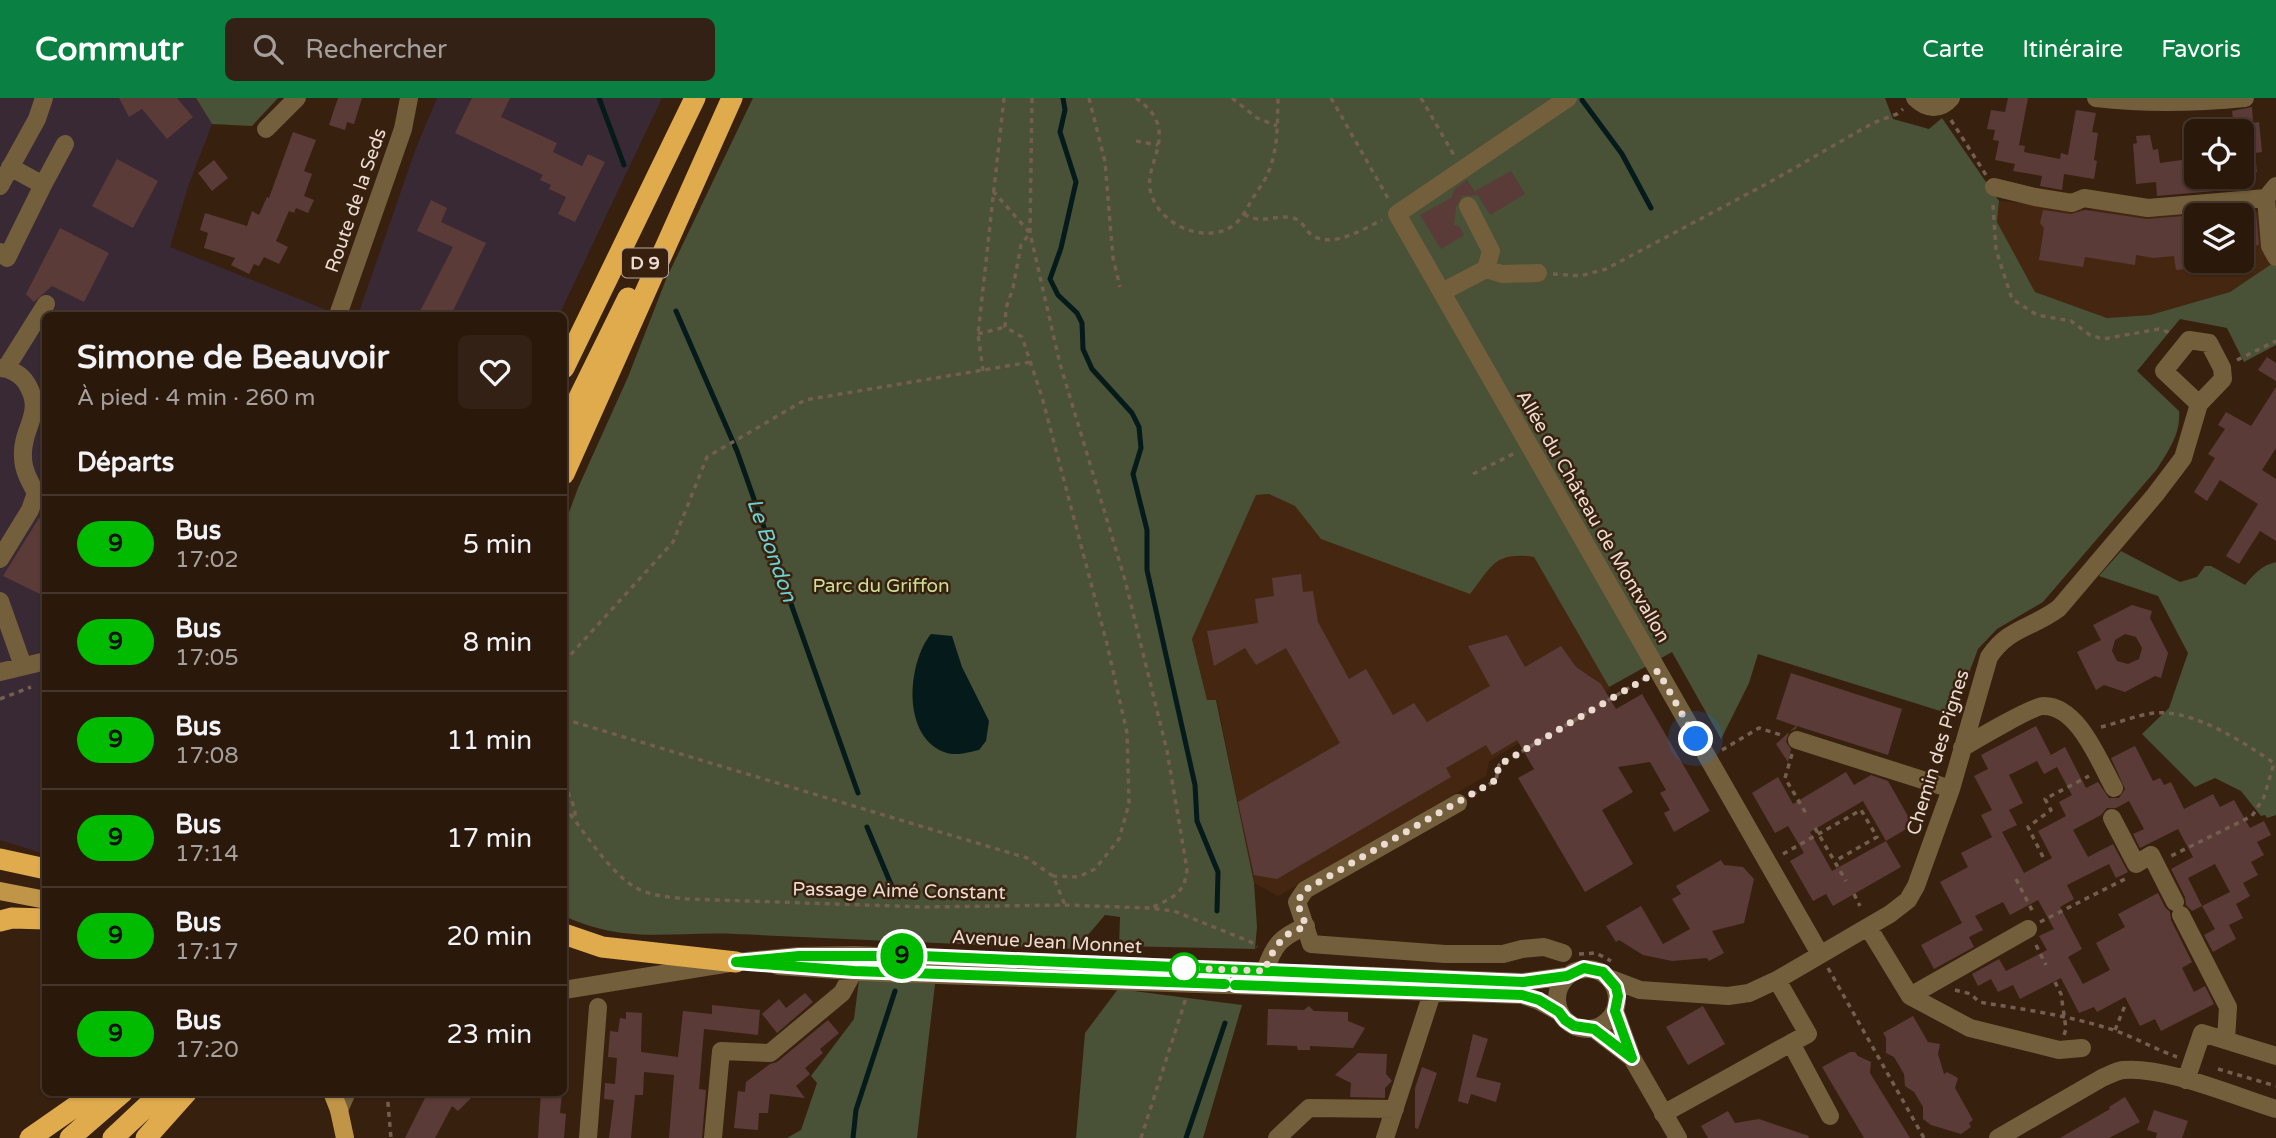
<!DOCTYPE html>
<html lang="fr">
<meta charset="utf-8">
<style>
:root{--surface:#2a180b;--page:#322114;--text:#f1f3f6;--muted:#a5a09d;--line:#46372c;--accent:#0b8043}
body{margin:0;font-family:"Varela Round",sans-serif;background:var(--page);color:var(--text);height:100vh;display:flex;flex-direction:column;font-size:26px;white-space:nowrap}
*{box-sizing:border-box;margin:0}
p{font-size:23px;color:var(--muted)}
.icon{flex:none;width:38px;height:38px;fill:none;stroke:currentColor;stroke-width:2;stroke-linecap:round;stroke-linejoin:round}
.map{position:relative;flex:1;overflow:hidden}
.details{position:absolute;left:42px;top:214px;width:525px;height:784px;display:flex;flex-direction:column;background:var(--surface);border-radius:10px;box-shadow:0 2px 5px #0004,0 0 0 2px var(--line)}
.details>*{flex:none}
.badge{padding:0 14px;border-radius:23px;font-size:24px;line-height:46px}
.tools{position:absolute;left:2184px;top:21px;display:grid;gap:14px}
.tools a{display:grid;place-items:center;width:70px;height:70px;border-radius:10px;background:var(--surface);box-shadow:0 2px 5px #0004,0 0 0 2px var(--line);font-size:35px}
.you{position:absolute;width:35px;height:35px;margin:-18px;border:5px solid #fff;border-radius:50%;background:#1a73e8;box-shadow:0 0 0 10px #1a73e833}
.map>.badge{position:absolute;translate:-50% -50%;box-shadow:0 0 0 4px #fff}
h2{padding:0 35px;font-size:26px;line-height:63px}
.round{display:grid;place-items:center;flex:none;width:74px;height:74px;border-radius:10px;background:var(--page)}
.overview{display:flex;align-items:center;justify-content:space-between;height:119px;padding:0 35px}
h1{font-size:33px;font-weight:700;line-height:52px}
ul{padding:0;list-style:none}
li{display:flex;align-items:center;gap:21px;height:98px;padding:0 35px;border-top:2px solid var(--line)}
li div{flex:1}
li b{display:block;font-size:26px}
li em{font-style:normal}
li .badge{min-width:77px;font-weight:700;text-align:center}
header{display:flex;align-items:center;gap:42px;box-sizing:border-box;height:98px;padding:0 35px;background:var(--accent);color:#fff}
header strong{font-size:33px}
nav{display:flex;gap:38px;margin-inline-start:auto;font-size:24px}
.search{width:490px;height:63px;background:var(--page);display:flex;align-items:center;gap:18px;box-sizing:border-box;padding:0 24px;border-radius:10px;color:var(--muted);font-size:26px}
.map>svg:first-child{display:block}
.built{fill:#452711;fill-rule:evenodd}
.industrial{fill:#382934}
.green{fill:#495136}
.water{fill:#051a1a}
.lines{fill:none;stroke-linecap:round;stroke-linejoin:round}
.stream{stroke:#051a1a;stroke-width:5}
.building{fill:#5b3b37;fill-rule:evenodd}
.path{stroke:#735e4f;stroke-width:3.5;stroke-dasharray:5 5;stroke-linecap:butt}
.minor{stroke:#745f3c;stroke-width:18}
.major{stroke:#c19548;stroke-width:18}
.highway{stroke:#dfab4c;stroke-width:21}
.line-casing{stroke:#fff;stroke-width:16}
.line{stroke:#0b0;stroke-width:10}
.walk{stroke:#ecdbd1;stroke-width:7;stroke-dasharray:0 12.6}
.stop-dot{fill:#fff;stroke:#0b0;stroke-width:3.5}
.labels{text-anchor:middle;stroke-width:5;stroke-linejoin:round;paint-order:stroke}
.shield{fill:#38200f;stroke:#b6a397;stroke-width:2}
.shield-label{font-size:18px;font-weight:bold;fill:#ecdbd1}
.street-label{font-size:19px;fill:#ecdbd1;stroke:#38200f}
.park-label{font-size:19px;fill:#cbdf97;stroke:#38200f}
.water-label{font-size:21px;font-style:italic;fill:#69d2d3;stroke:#38200f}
</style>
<header>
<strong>Commutr</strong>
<div class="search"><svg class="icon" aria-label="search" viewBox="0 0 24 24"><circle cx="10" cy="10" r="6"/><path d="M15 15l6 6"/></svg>Rechercher</div>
<nav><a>Carte</a><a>Itinéraire</a><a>Favoris</a></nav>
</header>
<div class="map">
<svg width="2276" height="1040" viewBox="0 0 2276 1040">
<rect width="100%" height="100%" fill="#38200f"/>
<path class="built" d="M1999,103L2091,112L2093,105L2241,106L2242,114L2259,113L2272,166L2230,194L2150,217L2107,220L2035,194L1997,124ZM2196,117H2242V163H2196Z
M1269,396L1295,408L1322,441L1497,462L1514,456L1534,459L1610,591L1489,663L1486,678L1278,798L1254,785L1217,602H1207L1192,541L1256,397Z"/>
<path class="industrial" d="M0,0H196L212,26L188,89L170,149L339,217H46L45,756L0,742Z
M437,0H662L559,217H358L416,50Z"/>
<path class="green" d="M196,0H278L252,28L212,26Z
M753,0H1885L1893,21L1929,31L1942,20L1999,103L1997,124L2035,194L2107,220L2150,217L2230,194L2276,163V247L2244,264L2227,230L2180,221L2137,273L2179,313C2181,336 2168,353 2157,371L2043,504L1997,531L1978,551L1953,617L1758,556L1749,585L1721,641L1672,554L1609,589L1534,459C1495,453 1492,468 1470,496L1321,441L1295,408L1269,396L1256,397L1192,541L1207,602H1216L1254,785L1257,829L1255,851L1119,848L1120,819L1105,817L1076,851C962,846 849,841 736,836C671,833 627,847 564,818V428L578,390L628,279L667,179Z
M2121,453L2180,484L2197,479L2205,468H2211L2245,487C2254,476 2262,467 2276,464V717L2267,720L2265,717L2261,718L2241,693L2215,680L2195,689L2142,636L2169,610L2188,555L2158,498L2099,478Z
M859,882L935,886L917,1040H787L801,1032L817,985L811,978L854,921Z
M1118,891L1242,907L1203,1040H1076L1085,935Z"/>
<path class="water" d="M931,536L952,538L962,569L989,623L986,643L979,652C970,654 956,658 947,655C901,641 907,565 931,536Z"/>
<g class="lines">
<path class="stream" d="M599,0L624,67
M1063,0L1065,12L1060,34L1076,84L1061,150L1050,181L1058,197L1077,215L1082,225L1083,251L1092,271L1132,315L1139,329L1141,350L1133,376L1147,432V472L1195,687L1197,723L1218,774L1217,813
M1582,2L1622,56L1651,110
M676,213L737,353L858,695
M867,729L895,796
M853,1040L856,1012L895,893
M1186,1040L1225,925"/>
</g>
<path class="building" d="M119,0H177L193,19L167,41L142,11L129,19Z
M338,0H362L354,26L347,24L345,32L329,27Z
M472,0H510L501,19L557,45L553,54L582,68L588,56L605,64L575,124L558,116L566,99L549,91L551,87L540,82L543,77L455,35Z
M2008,0H2028L2019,47L2025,48L2024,54L2060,61L2061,55L2068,57L2076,12L2096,15L2092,34L2098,35L2094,62L2097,63L2094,81L2064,76L2062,92L2040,88L2042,78L2013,73L2015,66L1995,62L1999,43L1993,42L1995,32L1987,31L1991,12L2005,14Z
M2252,9L2253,25L2259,24L2262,54L2255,55L2257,74L2242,76V33H2240L2239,27L2234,28L2232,13Z
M293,34L316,42L304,73L312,76L304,98L314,102L308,115L296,110L294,115L289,113L276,143L288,149L279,166L264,159L259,168L254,166L249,176L231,167L235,160L204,150L208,135L200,132L205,115L247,128L252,113L259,117L267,99L269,100Z
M2150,37L2153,52L2158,51L2160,65L2196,60V79H2237L2238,91L2157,98L2156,84L2136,86L2133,46L2137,45L2136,38Z
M117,61L158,83L133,130L92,108Z
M214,62L228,80L212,93L198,75Z
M1511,73L1525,96L1490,117L1478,97L1462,98L1456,109L1454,127L1460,129L1464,137L1441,151L1420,117L1451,100L1455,91L1467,82L1477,97L1475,93Z
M431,102L447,110L441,124L486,145L451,217H418L453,149L417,133Z
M2043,112L2071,116L2085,112L2147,121L2196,117V170L2176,172L2174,158L2153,160L2136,157L2135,167L2085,159L2083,169L2039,162L2044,130L2040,125Z
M2256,113L2259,147L2242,149V115Z
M60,130L109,155L84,204L52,188L34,204L26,196Z
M2267,259L2276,265V283L2258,272Z
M2276,289V350L2262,372L2276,381V443L2260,433L2239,466L2226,458L2258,406L2220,382L2207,403L2194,394L2215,360L2208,356L2225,331L2218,327L2226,314L2251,328Z
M39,420L46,423V499L3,478Z
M1301,476L1303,494L1313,493L1318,524L1349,581L1366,571L1393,617L1414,605L1427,624L1490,588L1468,548L1507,537L1525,569L1561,548L1576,569L1601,586L1616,611L1642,596L1710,713L1674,734L1664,715L1670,712L1660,695L1666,692L1650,664L1618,669L1633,694L1602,712L1633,766L1585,794L1518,680L1534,671L1517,642L1492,657L1486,647L1446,670L1451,679L1277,781L1254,777L1238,704L1340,645L1286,550L1256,567L1245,550L1214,568L1207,533L1258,525L1255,501L1274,498L1272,480Z
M2132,507L2152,513L2150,520L2168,555L2161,580L2155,578L2125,594L2104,587L2096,592L2077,554L2101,542L2093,527ZM2125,536L2136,539L2142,550L2139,561L2128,566L2117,563L2112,553L2115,542Z
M1791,575L1902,611L1888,657L1797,628L1796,631L1790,633L1796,628L1776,621Z
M2036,628L2051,657L2065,649L2086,690L2098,684L2109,700H2119L2125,691L2111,660L2135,648L2153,683L2160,680L2164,687L2171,684L2184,711L2213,696L2220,709L2234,702L2250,730L2264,723L2271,737L2257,744L2264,757L2251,764L2258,777L2243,785L2250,798L2236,806L2243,820L2229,827L2236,841L2213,854L2204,837L2215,831L2202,808L2192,813L2186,807L2185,799L2171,771L2193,759L2178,731L2140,750L2133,736L2144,731L2129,703L2116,710H2107L2101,717L2073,732L2088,759L2113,746L2128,774L2116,780L2109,766L2067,787L2074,801L2060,809L2082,851L2068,859L2083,886L2110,872L2096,845L2125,829L2118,816L2158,795L2165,809L2170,814L2171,822L2192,864L2182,870L2194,894L2205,888L2214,906L2161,933L2155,921L2140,928L2125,899L2097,914L2094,909L2079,915L2061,880L2020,901L2013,887L1998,894L1991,881L1978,888L1972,876L1999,861L2006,873L2047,852L2039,838L2054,831L2038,802L2010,817L2003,804L1975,818L1983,832L1969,839L1974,849L1934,871L1921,847L1962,825L1940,784L1968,769L1961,755L2002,734L1992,739L1981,717L1992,712L1974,678L1988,671L1981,657ZM2037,663L2044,676L2057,669L2072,697L2059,704L2066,718L2038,733L2052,760L2024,775L2002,734L2017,727L2009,712L2023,705L2009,677ZM2215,766L2230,794L2202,808L2188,780Z
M1789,634L1786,644L1791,651L1788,664L1776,646Z
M1846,674L1854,687L1871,677L1888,683L1913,727L1886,743L1901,769L1833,808L1826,796L1813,803L1790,763L1804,755L1788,728L1775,735L1752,695L1778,679L1793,706ZM1863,703L1886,743L1832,773L1810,734Z
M1721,762L1724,767L1743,769L1754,781L1744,825L1712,833L1724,855L1709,863L1707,860L1672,863L1643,857L1619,842L1616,844L1606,828L1641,808L1663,846L1690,831L1672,801L1681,796L1676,788Z
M805,895L813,904L777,935L762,916L779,901L786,910Z
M712,907L760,912L758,937L704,931L699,991L706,992L702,1040H669L674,977L644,974L643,997H635L631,1040H609L614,1002L604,1001L605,985L615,986L617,960L608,959L610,933L618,934L620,920L626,921V914L642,915L641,954L678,959L683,913L712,916Z
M1309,908L1314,913L1348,914V923L1365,930L1353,950L1310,948V952H1298L1297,948L1267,947L1268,911L1304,912Z
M1703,908L1725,946L1688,967L1666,929Z
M1913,918L1928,944L1940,946L1938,956L1944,976L1947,974L1958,980L1955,990L1973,1022L1969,1025L1971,1029L1961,1036L1931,1027L1923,1021V1009L1914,994L1905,988L1904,976L1894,959L1886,955V940L1883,935Z
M828,922L839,935L820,951L823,955L805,970L810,976L796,988L805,1000L770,996L768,1015H759L758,1032L734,1030L738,993L745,994L746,984L770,966L777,964Z
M1473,936L1488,941L1476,979L1501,985L1496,1004L1471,996L1468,1006L1458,1003Z
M1850,954H1855L1858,958L1871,964L1870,975L1910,1040H1864L1822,969Z
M1358,955L1387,956L1386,976L1392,983L1385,990V1000L1350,999L1351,985L1335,977Z
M1422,969L1437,975L1418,1031L1415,1030V990Z
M428,994H477L458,1013L452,1008L435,1040H405Z
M541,994H562L560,1015L566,1016L564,1040H538Z
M2125,999L2140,1024L2109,1040H2060L2110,1011L2109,1009Z
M2154,1012L2188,1023L2182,1040H2156L2157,1035L2147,1032Z
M1728,1013L1735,1025L1759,1021L1809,1038L1808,1040H1708L1701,1028Z"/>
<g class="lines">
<path class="path" d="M1032,0L1030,135L1060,266L1125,482L1167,653L1187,771C1185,796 1172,800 1151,810
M1089,0L1105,64L1113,160L1120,189
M1136,0C1148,9 1158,18 1159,34C1161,54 1147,71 1150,91C1156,126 1205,148 1234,127C1245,118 1250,103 1258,92C1279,64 1277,33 1278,0
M1232,0L1257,20L1277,28
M1331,0L1389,102
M1421,0L1455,59
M1951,22L1986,77
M1136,43L1158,47
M993,93L1030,135L1021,147L1013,190L1006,210L1005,229L1022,239L1042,299L1107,546L1127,635L1129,706L1119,741L1095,771L1078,779L1053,778
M1993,107L1996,152L2012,201L2037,217L2071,223L2090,237L2103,241L2159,231L2171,235
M1244,116C1261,127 1275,116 1293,120C1303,122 1305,133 1313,138C1334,150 1363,131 1382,122
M1553,176L1580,178L1606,171L1770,84L1873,25L1897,16L1903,11
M978,236L1005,229
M2237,262L2276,243
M983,273L978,236L1004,0
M1473,376L1515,355
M564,564L673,444L707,359L805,302L1031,264
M0,601L31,589
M564,621L1027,760L1053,778L1065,807
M2101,629C2118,625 2137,617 2154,615C2193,611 2243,644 2274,665L2264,699L2252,718L2169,759
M1722,652L1759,630L1781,637
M1792,656L1785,680L1807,717
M564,685L575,711V722
M1472,697L1496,682L1499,667L1644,581
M564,708C583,732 608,772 633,788C649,798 668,799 687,801L925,809L1065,807L1149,810L1174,813L1251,844L1257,849
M1815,730L1846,783
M1783,756L1861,712L1877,739L1835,763
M2043,759L2028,729L2051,712L2045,701L2089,678
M2016,781L2034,816
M1854,796L1860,808
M2040,824L2127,780
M2036,847L2046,867
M1579,856L1596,855L1611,863
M1828,870L1924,1040
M2055,884L2061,896L2066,931L2064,937
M1955,892L1971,896L1979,904C2021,911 2066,917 2107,930C2131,937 2152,950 2177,959
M2115,932L2126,905
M2218,971L2276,988
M387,994L391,1040
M1141,1040L1186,900"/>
<path class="minor" d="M1568,0L1397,116L1820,856
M1915,0C1926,11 1940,13 1951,0
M2096,0C2146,6 2195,5 2245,0
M266,31L297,0
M10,69L43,87L65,46
M0,88L37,21L44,0
M2276,88L2266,100L2270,148L2276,159
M1994,89L2035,99L2072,105L2084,100L2148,110L2266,100
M1468,108L1491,153L1486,171
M0,154L7,160L43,87
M1442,194L1486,171L1502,176L1538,175
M338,217L403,31L409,0
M0,270C10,270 22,277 27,286C45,316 21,329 23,359C23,372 30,384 36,395L30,412L0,461
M6,270L46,206
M0,503L23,568
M0,574L46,563
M1797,642L1951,691
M1962,650C1975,642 2033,608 2043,608C2078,607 2099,663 2114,690
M1458,705L1305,792L1297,804L1311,846L1445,856H1503L1522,851L1544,849L1563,855
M2112,720L2136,766L2151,757L2175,804
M2181,817L2228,909L2226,942
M1868,829L1910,898L1970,930L2059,952L2082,950
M778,868L881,875L1522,897L1539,903L1559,914
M1557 901a30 30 0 1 1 60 0a30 30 0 1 1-60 0Z
M1265,873C1274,846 1281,839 1306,828
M1611,881L1640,892L1728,898L1749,895L1777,882L1890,816L1908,802L1916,788L1951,691L1989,559C2009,529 2033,530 2059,510L2155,397L2183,360L2199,306L2223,281L2222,270L2209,245L2189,242L2164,273L2199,306
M1777,882L1808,936L1791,945
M564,892L736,864L799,858L855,857L1523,884L1567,878
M1910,898L2028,831
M1615,913L1632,960L1678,1040
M1594,931L1632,960
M2186,982L2202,935L2276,958
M339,1012L347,994
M1663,1016L1791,945L1830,1018
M588,1040L598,909
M713,1040L721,953L770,955L842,895L854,873
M1277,1040L1309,1010L1395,1011
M1385,1040L1436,883
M1998,1040L2102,980C2109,977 2116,973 2123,972C2165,968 2234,998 2276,1011"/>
<path class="major" d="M0,793L46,802
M332,994L339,1012L345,1040"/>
<path class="highway" d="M564,270L695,0
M564,330L628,200
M564,376L732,0
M0,761L46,771
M0,823L12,820L46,821
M564,836L602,849L736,864
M30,1040L96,994
M70,1040L123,994
M113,1040L162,994
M146,1040L187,994"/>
</g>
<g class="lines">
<defs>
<path id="line" d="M1225,886L854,873L736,864L799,858H922L1523,884L1567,878L1584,870L1603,874L1616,889L1618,898L1615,913L1632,960L1594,931L1574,928L1565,922L1559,914L1539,902L1522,897L1235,887"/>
</defs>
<use href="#line" class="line-casing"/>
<use href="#line" class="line"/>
<path class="walk" d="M1184,870L1265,873L1269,860L1284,838L1306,828L1297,804L1305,792L1496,682L1499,667L1658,573L1696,641"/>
</g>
<circle class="stop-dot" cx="1184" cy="870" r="14"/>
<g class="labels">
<rect class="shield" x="622" y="150.5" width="46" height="29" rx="5"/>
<g class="shield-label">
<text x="645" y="171">D 9</text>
</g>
<g class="street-label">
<text transform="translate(355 102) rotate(-71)" y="7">Route de la Seds</text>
<text transform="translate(1594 418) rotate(60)" y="7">Allée du Château de Montvallon</text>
<text transform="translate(1937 654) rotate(-73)" y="7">Chemin des Pignes</text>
<text transform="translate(899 792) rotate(1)" y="7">Passage Aimé Constant</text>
<text transform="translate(1047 843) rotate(3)" y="7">Avenue Jean Monnet</text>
</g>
<g class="park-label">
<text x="881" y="494">Parc du Griffon</text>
</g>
<g class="water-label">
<text transform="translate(772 452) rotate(70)" y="7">Le Bondon</text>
</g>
</g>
</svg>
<div class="tools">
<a><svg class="icon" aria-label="locate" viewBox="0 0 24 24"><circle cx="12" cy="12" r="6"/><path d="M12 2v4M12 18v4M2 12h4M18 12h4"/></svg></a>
<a><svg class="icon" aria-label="layers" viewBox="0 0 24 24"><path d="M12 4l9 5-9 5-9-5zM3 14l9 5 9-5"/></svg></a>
</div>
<div class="you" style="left:1696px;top:641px"></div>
<b class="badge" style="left:902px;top:858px;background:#0b0;color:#111">9</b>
<section class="details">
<div class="overview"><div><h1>Simone de Beauvoir</h1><p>À pied · 4 min · 260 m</p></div><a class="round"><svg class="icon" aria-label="heart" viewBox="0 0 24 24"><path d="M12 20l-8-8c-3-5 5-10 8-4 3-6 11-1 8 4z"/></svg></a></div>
<h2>Départs</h2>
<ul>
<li><span class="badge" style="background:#0b0;color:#111">9</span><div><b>Bus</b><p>17:02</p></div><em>5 min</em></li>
<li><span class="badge" style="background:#0b0;color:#111">9</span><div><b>Bus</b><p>17:05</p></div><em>8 min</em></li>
<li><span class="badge" style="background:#0b0;color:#111">9</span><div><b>Bus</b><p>17:08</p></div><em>11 min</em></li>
<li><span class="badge" style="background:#0b0;color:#111">9</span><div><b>Bus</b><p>17:14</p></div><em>17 min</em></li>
<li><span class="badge" style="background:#0b0;color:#111">9</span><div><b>Bus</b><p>17:17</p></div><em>20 min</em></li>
<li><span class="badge" style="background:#0b0;color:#111">9</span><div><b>Bus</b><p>17:20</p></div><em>23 min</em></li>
</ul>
</section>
</div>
